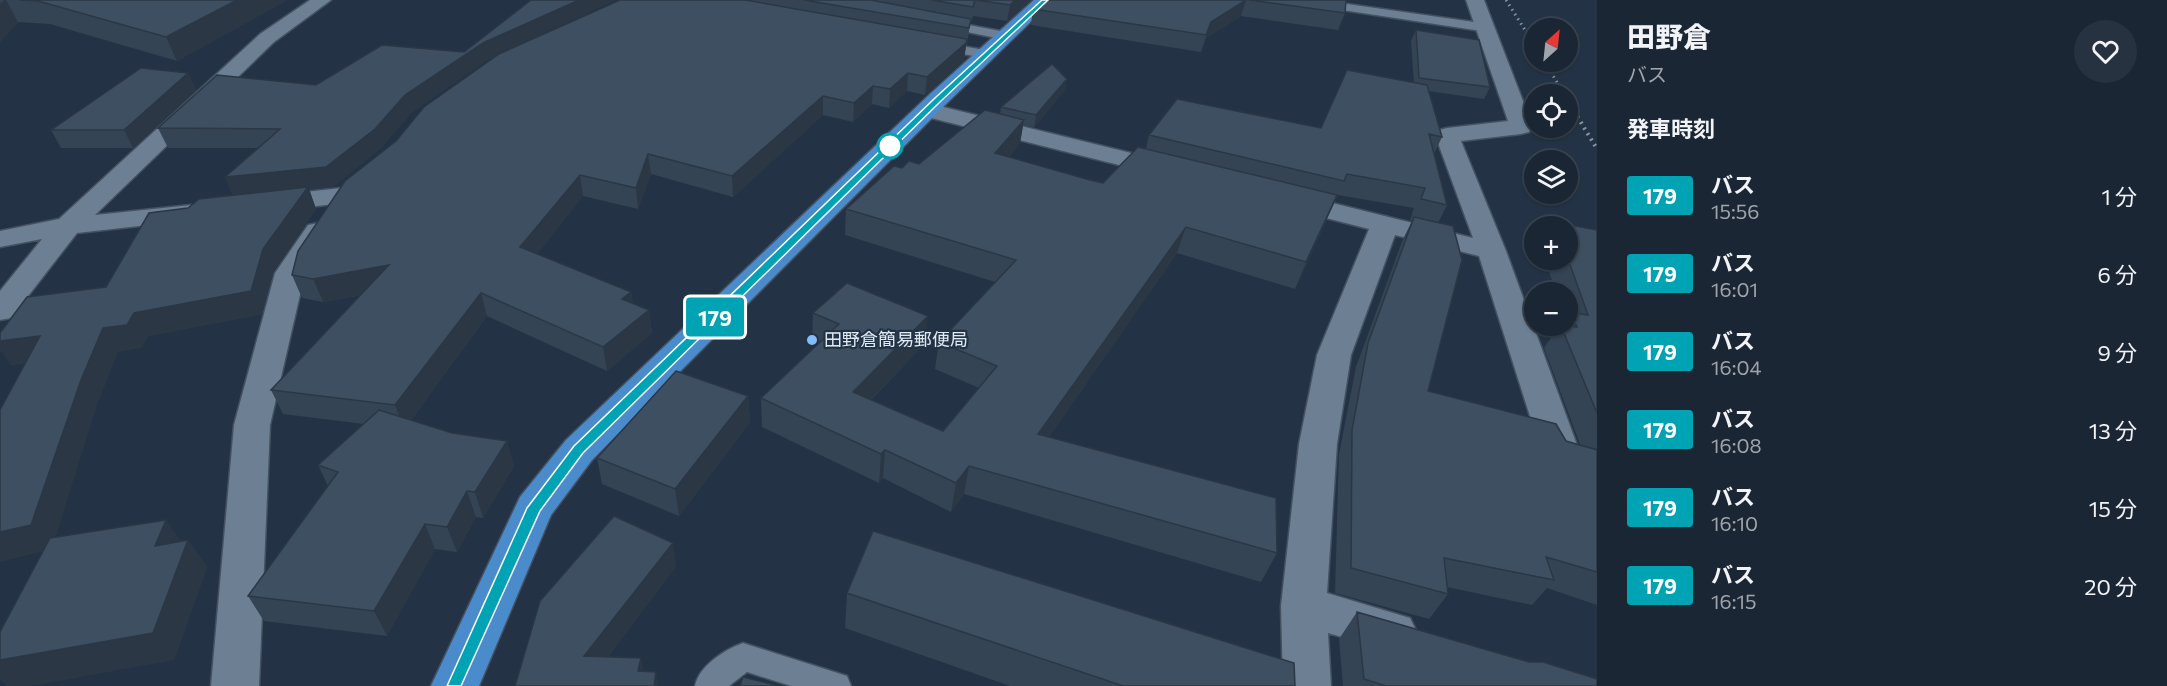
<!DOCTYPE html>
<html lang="ja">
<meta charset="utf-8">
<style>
:root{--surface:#1a2634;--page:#273240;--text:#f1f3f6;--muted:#9fa5ac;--line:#38434f}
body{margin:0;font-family:Commissioner,"Noto Sans JP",sans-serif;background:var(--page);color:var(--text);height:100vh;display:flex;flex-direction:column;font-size:22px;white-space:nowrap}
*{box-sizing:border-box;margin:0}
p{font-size:20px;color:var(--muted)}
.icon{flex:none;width:33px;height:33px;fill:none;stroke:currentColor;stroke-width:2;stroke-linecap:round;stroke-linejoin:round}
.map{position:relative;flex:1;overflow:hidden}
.drawer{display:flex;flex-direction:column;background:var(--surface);width:570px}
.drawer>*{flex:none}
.badge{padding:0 12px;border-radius:4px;font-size:21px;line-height:39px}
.needle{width:39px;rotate:27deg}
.fabs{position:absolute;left:1524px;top:18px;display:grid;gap:12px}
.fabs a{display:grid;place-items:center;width:54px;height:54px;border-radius:50%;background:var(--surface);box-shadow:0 2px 4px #0004,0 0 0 2px var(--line);font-size:30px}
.map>.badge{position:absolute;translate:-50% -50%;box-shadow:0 0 0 3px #fff}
h2{padding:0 30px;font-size:22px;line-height:54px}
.round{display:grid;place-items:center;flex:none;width:63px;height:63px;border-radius:32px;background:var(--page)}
.summary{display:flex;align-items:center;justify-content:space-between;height:102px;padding:0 30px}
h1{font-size:28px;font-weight:800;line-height:45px}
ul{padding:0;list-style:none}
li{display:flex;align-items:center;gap:18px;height:78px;padding:0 30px}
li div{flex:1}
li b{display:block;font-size:22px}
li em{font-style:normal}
li .badge{min-width:66px;font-weight:700;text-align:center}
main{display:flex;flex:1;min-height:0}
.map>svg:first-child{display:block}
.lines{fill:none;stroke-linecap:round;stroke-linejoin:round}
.service-casing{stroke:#435160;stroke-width:3}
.minor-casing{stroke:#435160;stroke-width:3}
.trunk-casing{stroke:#435160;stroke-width:3}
.service{fill:#6c7f93;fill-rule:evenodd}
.minor{fill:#6c7f93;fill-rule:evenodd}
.trunk{fill:#4a8bcc;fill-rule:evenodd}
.rail-far1{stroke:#8592a1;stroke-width:3;stroke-dasharray:1.5 4;stroke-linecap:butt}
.rail{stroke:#8592a1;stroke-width:4;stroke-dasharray:2 4.5;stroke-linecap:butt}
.wall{fill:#354454}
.shaded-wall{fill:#2b3745}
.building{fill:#3e4f62;stroke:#2b3745;stroke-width:1.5}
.line{fill:#00a3b4;stroke:#fff;stroke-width:1.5}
.stop-dot{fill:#fff;stroke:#00a3b4;stroke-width:3}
.poi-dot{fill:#83bcfa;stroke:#233345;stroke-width:2}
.labels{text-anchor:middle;stroke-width:4.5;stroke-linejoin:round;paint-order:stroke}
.poi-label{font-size:18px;fill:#e0eaf5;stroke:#233345;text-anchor:start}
</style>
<main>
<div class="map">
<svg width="1597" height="686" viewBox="0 0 1597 686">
<rect width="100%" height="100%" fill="#233345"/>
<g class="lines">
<defs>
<path id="service" d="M1290,0H1319L1488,24L1494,28L1488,32L1296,3Z
M942,20L1006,32L1012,36L1006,40L938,26L936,24Z
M938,42L985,50L991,54L985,58L934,49L932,46Z
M743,643L847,676L851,686H791L747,672L729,686H695C699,666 724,650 743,643Z"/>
<path id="minor" d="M310,0H331L274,42L95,215L191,205L201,207L205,213L201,219L77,233L11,318L0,320V291L42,239L0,247V231L59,219L260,34Z
M1466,0H1484L1533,127L1529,132L1521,134L1461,141L1506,251L1577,445L1597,451V479L1548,464L1542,454L1479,256L1395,235L1351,355L1337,444L1327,593L1410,618L1417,632L1410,646L1394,652L1328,633L1331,686H1283L1281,606L1299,444L1317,355L1369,229L1279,206L1275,200L1279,194L1288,192L1473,238L1435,135L1439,130L1447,128L1508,121Z
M927,103L1180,165L1184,170L1180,175L1171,178L919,115L916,110L919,105Z
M341,188L350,190L354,196L350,202L269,212L260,210L256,204L260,198L269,196Z
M318,223L328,225L332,231L305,273L270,425L259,686H211L234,425L275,273L308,225Z"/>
<path id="trunk" d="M1034,0H1053L946,104L592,460L551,515L479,686H431L520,497L566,440L930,94Z"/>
</defs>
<use href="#service" class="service-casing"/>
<use href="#minor" class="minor-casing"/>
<use href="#trunk" class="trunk-casing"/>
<use href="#service" class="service"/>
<use href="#minor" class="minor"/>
<use href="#trunk" class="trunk"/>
<path class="rail-far1" d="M1506,0L1534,44
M1545,62L1564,94
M1568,100L1575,112"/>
<path class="rail" d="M1574,111L1597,149"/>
</g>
<path class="wall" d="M0,0H287L177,61L50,24L18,22L0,42Z
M620,0H1031L1007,21L973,16L971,23H970L967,45L966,44L964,60L925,95L907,91L889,108L872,104L853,122L823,115L733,197L651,174L638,209L583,196L537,254L631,292L633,303L649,310L652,333L607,371L487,316L411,420L452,433L507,441L514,466L483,518L476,517L457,552L435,549L387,636L264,621L248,596L328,486L318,465L364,424L283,414L271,390L362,295L323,302L302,298L292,275L396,141L498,55L487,60L411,113L381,148L333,187L309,189L316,209L273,272L262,314L148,336L141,348L118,351L97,404L55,537L166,520L181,542L188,540L207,567L174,660L43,552L25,363L11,365L106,287L233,195L225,177L258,148H168L158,128L316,85L464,52L524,43Z
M1042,0H1346L1345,13L1338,30L1241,16L1206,38L1201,52L1031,25L1033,9Z
M1416,30L1490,87L1484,99L1428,91L1442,137L1434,154L1447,205L1438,223L1428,391L1566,441L1597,450V605L1547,588L1532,605L1447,587L1448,594L1429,619L1335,593L1339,454L1356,367L1403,239L1412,221L1410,220L1414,208L1338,195L1295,289L1177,253L1049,437L1277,553L1261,582L964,494L951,512L883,478L879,483L762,427L761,398L819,343L812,340L813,313L925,343L871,400L943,431L979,388L935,369L939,342L995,282L845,235L846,209L902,168L919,164L1000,114L1001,107L1065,90L1034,127L1023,125L1020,143L1009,157L1090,180L1103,183L1146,149L1149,135L1321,128L1414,83L1411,41Z
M188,73L196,90L133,148H61L51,130Z
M1554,222L1597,230V449L1580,444L1544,348L1559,326H1568V292H1556L1545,260H1568V226H1551Z
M748,396L750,422L679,516L602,484L597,458Z
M847,593L1295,686H1010L845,628Z
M1357,612L1529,662L1597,686H1343L1339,639Z"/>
<path class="shaded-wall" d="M4,0H6L18,22L0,42V4Z
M237,0H287L177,61L166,37Z
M579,0H616L487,60L411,113L381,148L333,187L309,189L316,209L273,272L262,314L148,336L141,348L118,351L97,404L52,549L0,562V532L81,380L103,328L134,313L234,198L225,177L405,95L483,43Z
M1015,0H1031L1007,21L1010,5Z
M1246,0L1241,16L1206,38L1201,52L1211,22Z
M967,39L964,60L925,95L927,77Z
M188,73L196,90L133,148L124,130Z
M908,73L907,91L889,108L890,89Z
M1067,79L1065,90L1034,127L1036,115Z
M873,86L872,104L853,122L854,103Z
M823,96V115L733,197L732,176Z
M1024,120L1020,143L992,177L995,153Z
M648,154L651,174L638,209L636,188Z
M580,175L583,196L525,269L520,247Z
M1337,195L1326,220L1295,289L1306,262Z
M1186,227L1177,253L1031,463L1038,434Z
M389,265L397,288L323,302L313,279Z
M631,292L635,315L622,299Z
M481,293L487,316L404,429L395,405Z
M649,310L652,333L607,371L603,347Z
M928,316L925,343L851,420L853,392Z
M40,336L56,359L11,365L0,350V341Z
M748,396L750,422L679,516L675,489Z
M507,441L514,466L483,518L475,492Z
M885,450L883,478L879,483L881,454Z
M969,466L964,494L951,512L956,483Z
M467,491L476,517L457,552L447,527Z
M166,520L185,547L155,546Z
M425,524L435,549L387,636L374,611Z
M188,540L207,567L174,660L31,686H7L0,679V660Z
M673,543L676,567L591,680L584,656Z
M641,658L646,681L638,671Z
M656,672L658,686H654Z"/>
<path class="building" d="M20,0H237L166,37L38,1Z
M531,0H579L483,43L405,95L375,129L326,167L225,177L280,129L158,128L217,75L316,85L382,45L464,52Z
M620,0H745L967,39L966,43L927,77L908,73L890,89L873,86L854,103L823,96L732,176L648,154L636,188L580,175L520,247L631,292L622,299L649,310L603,347L481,293L395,405L271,390L389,265L313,279L292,275L298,251L345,181L396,141L424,107L499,54Z
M804,0H871L971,19L969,28Z
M931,0H975L973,7Z
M976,0H1015L1010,5Z
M1042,0H1246L1211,22L1206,35L1033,9Z
M1249,0H1346L1345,13Z
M1416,30L1479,40L1490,87L1419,78Z
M1052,64L1067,79L1036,115L1001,107Z
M141,68L188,73L124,130H51Z
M1347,70L1427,85L1442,137L1429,134L1447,205L1421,199L1425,188L1347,174L1344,181L1149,135L1177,99L1321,128Z
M985,110L1024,120L995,153L1090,180L1103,183L1138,147L1337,195L1306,262L1186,227L1038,434L1276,498L1277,553L969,466L956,483L885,450L881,454L761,398L839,324L813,313L847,283L928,316L853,392L943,431L997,366L939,342L1016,260L846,209L894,166L902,168L909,161L919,164Z
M308,187L263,249L251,291L134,313L127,325L103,328L81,380L31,525L0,532V410L40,336L0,341V333L27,297L106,287L149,213L188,208L199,199Z
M1414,217L1453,226L1462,260L1428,391L1556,424L1566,441L1597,450V572L1546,557L1554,580L1444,558L1448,594L1351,568L1352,430L1368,343Z
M1554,222L1597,230V413L1561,326L1577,327L1569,312L1588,315L1568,259V226H1556Z
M676,371L748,396L675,489L597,458Z
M379,410L452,433L507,441L475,492L467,491L447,527L425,524L374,611L248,596L338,472L318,465Z
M614,516L673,543L584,656L641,658L638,671L656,672L654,686H515L540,601Z
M166,520L155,546L188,540L153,633L0,660V632L50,538Z
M873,531L1294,663L1295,686H1123L847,593Z
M1357,612L1529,662H1543L1597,679V686H1386L1364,679Z
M743,677L779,686H740Z"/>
<path class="line" d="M1042,0H1048L941,101L583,453L540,511L461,686H447L527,508L574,446L935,98Z"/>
<circle class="stop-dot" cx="890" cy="146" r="12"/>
<circle class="poi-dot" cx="812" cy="340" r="6"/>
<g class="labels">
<g class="poi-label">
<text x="824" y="346">田野倉簡易郵便局</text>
</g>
</g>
</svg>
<div class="fabs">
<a><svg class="needle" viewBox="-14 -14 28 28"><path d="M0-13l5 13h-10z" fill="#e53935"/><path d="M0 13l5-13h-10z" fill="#9fa5ac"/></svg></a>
<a><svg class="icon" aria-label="locate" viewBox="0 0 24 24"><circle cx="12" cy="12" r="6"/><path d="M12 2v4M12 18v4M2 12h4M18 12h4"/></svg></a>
<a><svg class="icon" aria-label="layers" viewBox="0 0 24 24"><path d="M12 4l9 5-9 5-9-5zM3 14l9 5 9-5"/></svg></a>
<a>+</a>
<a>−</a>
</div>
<b class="badge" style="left:715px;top:317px;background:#00a3b4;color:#fff">179</b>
</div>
<section class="drawer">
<div class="summary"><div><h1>田野倉</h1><p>バス</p></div><a class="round"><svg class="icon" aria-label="heart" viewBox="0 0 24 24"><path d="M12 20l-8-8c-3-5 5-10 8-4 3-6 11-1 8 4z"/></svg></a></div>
<h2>発車時刻</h2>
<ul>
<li><span class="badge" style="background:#00a3b4;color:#fff">179</span><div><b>バス</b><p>15:56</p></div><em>1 分</em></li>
<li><span class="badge" style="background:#00a3b4;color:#fff">179</span><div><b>バス</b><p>16:01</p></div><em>6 分</em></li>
<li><span class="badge" style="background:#00a3b4;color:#fff">179</span><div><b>バス</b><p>16:04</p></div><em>9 分</em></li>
<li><span class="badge" style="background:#00a3b4;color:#fff">179</span><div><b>バス</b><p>16:08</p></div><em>13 分</em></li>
<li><span class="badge" style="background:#00a3b4;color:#fff">179</span><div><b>バス</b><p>16:10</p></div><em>15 分</em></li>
<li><span class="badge" style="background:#00a3b4;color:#fff">179</span><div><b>バス</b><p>16:15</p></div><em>20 分</em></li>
</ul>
</section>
</main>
